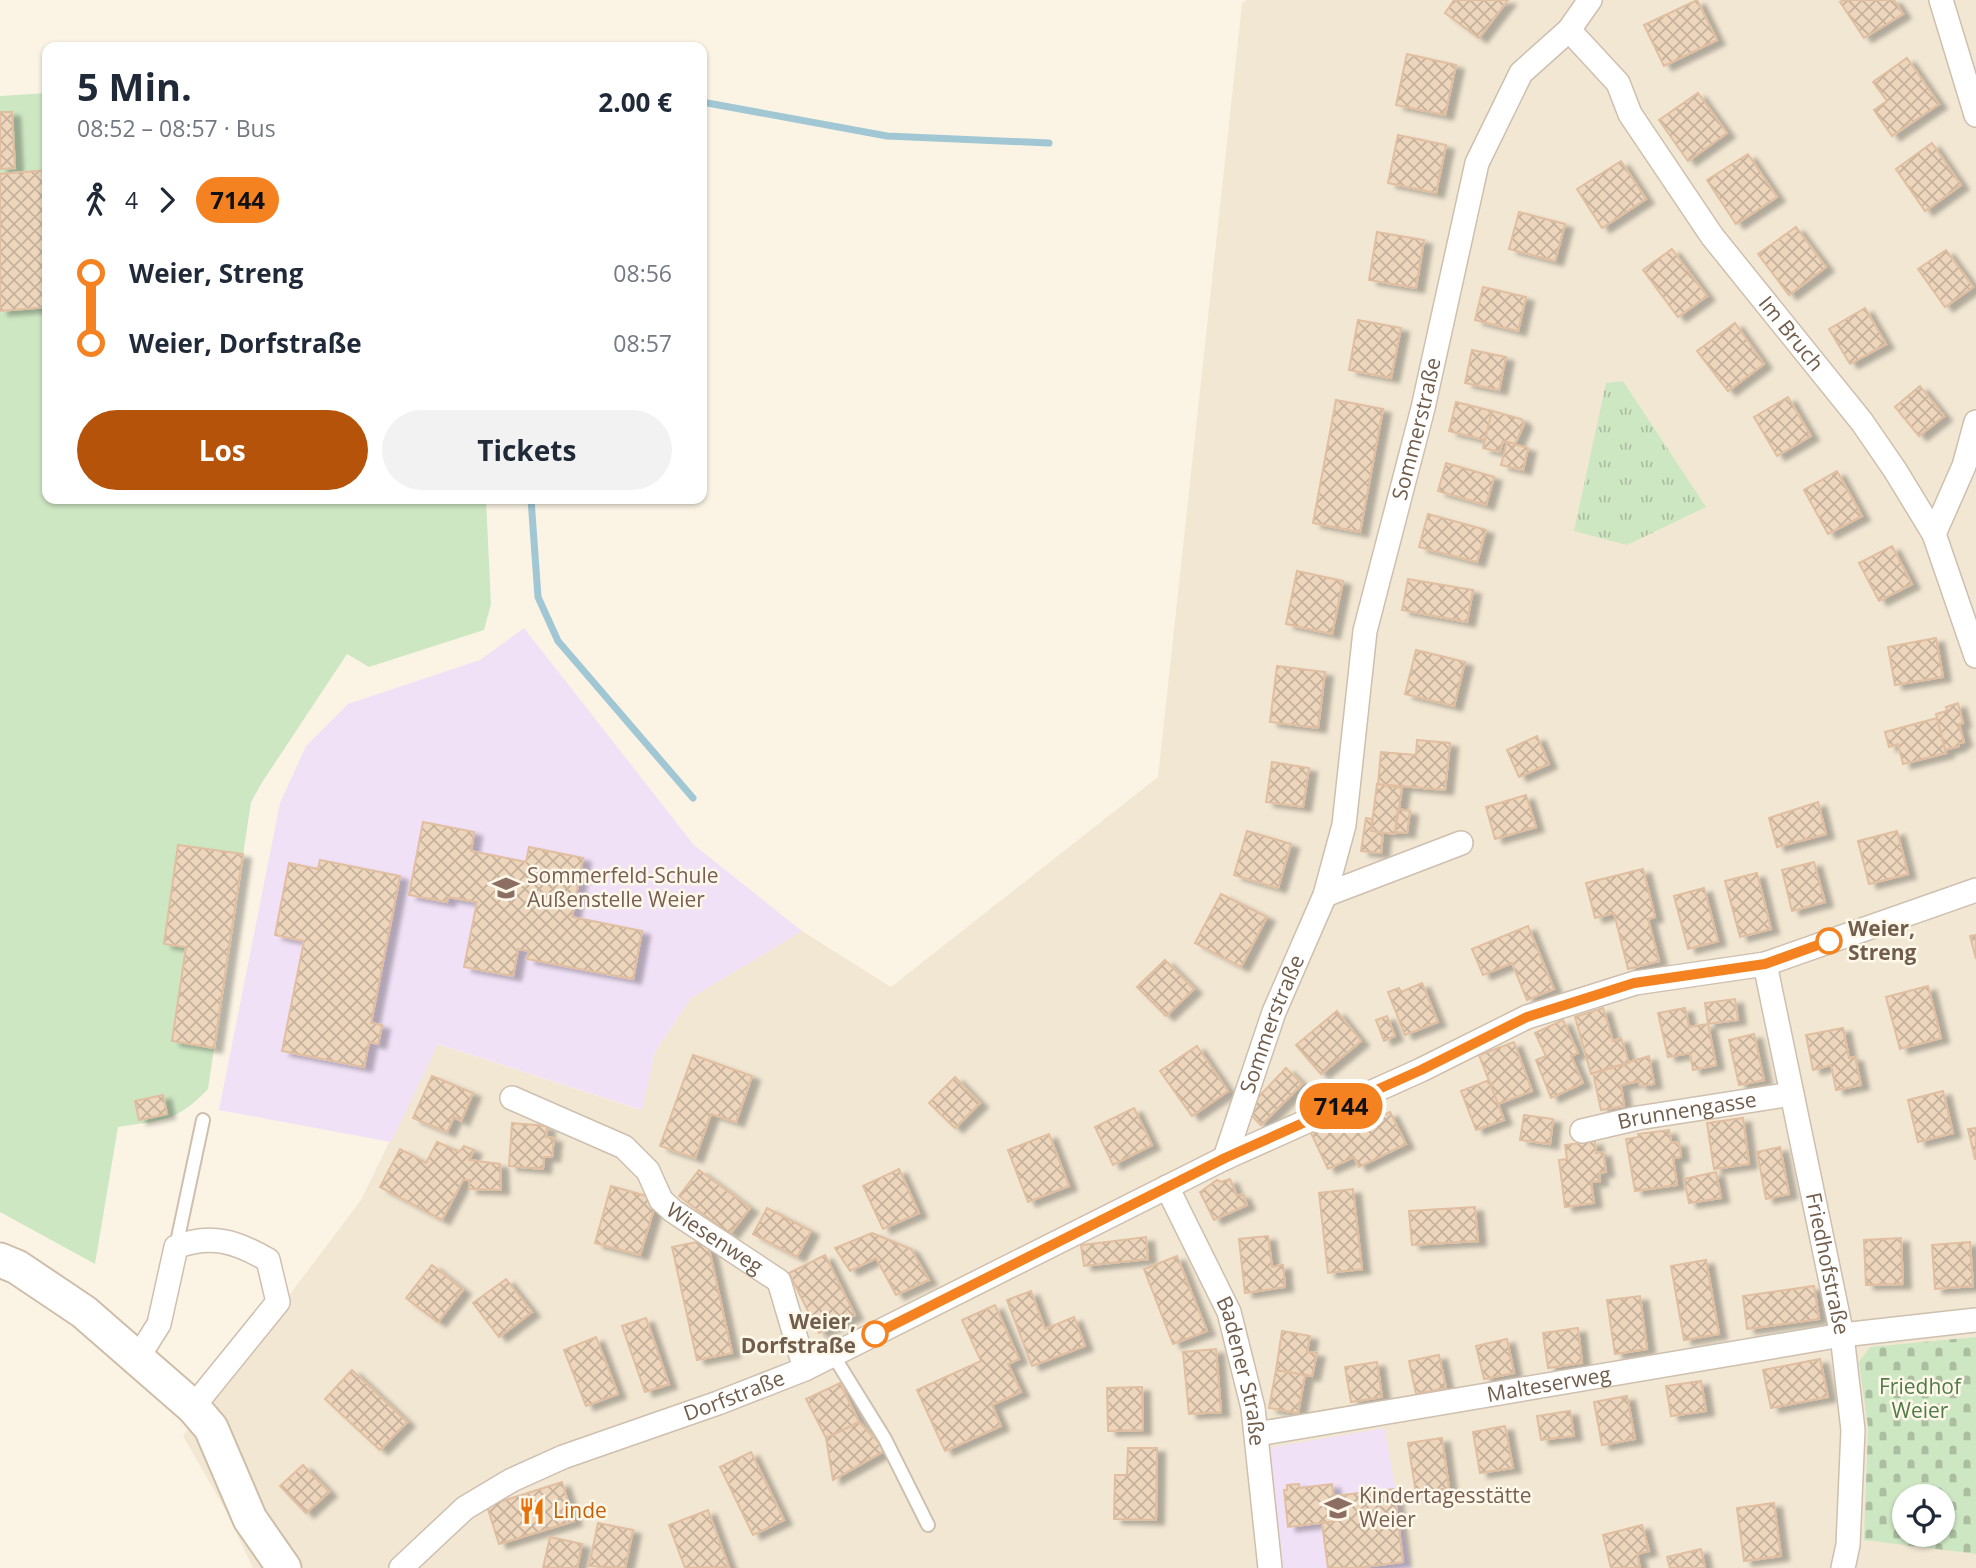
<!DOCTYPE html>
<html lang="de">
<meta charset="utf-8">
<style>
:root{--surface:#fff;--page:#f2f2f3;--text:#1f2937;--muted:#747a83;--accent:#b45309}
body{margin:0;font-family:"Open Sans",sans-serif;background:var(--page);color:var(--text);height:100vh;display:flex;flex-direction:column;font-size:26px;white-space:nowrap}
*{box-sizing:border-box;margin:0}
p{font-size:23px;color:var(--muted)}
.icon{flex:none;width:38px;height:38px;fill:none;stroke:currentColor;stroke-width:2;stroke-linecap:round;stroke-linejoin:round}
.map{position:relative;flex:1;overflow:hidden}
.details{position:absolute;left:42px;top:42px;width:665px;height:462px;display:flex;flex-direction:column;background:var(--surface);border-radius:14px;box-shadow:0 2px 5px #0004}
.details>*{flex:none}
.badge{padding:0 14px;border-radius:23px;font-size:24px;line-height:46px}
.tools{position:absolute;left:1892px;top:1484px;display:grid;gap:14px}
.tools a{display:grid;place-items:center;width:63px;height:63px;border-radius:50%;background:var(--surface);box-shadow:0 2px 5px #0004;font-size:35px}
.map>.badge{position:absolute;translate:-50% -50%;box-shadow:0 0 0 4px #fff}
.legs{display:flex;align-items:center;gap:10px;height:77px;padding:0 35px;font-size:23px}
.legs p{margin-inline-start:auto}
.overview{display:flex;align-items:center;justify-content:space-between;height:119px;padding:0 35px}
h1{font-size:38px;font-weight:700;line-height:52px}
.action{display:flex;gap:14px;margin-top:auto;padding:14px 35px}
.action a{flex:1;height:80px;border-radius:42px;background:var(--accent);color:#fff;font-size:28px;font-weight:700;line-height:80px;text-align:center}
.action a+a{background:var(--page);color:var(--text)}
ul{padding:0 35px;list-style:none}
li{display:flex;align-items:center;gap:24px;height:70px;font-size:26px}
li i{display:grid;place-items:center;width:10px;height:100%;margin:0 9px;background:currentColor}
li i::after{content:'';width:18px;height:18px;margin:-9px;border:5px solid;border-radius:50%;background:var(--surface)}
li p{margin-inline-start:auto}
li:first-child i{background:linear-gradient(#0000 50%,currentColor 0)}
li:last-child i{background:linear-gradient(currentColor 50%,#0000 0)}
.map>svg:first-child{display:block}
.residential{fill:#f2e7d3;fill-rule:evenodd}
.education{fill:#f1e1f7}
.grass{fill:url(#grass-tufts)}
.cemetery{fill:url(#cemetery-stones);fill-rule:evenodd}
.pitch{fill:#cee7c3}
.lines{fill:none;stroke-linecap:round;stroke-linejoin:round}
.stream{stroke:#a1c7d4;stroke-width:7}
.building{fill:url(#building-cross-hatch);stroke:#e0be9f;stroke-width:2;filter:url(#shadow)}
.lane-casing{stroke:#cebfae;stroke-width:16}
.street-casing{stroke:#cebfae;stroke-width:26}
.secondary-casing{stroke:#cebda9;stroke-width:37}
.lane{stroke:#fff;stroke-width:12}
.street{stroke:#fff;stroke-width:23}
.secondary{stroke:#fff;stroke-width:33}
.line-1-casing{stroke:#fff;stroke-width:16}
.line-1{stroke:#f58220;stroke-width:10}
.stop-1-dot{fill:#fff;stroke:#f58220;stroke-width:3.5}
.labels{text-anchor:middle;stroke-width:5;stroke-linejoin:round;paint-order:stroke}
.street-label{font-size:21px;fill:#715d4b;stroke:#fef8ea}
.education-label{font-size:21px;fill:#785e54;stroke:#fef8ea;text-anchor:start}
.stop-label{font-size:21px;font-weight:bold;fill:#715d4b;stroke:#fef8ea;text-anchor:start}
.park-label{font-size:21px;fill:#517c47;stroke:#fef8ea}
.food-label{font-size:21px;fill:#c56008;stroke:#fef8ea;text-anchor:start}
</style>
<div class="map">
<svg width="1976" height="1568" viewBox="0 0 1976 1568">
<defs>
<pattern id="grass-tufts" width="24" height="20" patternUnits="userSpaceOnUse" patternTransform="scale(1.75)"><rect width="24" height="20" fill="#cee7c3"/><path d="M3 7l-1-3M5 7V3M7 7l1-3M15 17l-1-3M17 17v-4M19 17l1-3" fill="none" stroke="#acbea0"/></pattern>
<pattern id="cemetery-stones" width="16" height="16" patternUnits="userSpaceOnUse" patternTransform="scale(1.75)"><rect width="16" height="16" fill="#cee7c3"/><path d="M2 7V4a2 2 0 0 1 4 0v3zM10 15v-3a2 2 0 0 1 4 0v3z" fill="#acbea0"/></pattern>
<pattern id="building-cross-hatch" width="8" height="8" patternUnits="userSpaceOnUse" patternTransform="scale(1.75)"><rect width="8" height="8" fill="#eed6bd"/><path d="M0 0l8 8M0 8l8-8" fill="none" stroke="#c5b19c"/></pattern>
<filter id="shadow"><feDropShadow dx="8" dy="4.5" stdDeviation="2" flood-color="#0004"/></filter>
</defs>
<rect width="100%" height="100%" fill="#fbf4e4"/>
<path class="residential" d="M1247,0H1976V1568H253L225,1509L183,1436L361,1200L437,1044L641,1110L655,1052L691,998L802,931L891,987L1158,777L1242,4ZM1904,1496H1942V1535H1904Z"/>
<path class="education" d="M524,628L694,845L802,931L691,998L655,1052L642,1110L438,1044L391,1142L219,1110L280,803L306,746L348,704L480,660Z
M1384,1428L1411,1568H1283L1269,1448Z"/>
<path class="grass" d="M1623,381L1706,507L1627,545L1574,531L1606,383Z"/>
<path class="cemetery" d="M1976,1337V1554L1864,1540L1868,1427L1859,1362L1870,1347ZM1904,1496H1942V1535H1904Z"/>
<path class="pitch" d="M47,93V499H486L491,604L484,630L369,667L347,654L263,781L251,802L208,1089C176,1123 161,1120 118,1127L95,1264L0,1212V96Z"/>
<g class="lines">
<path class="stream" d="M702,102L887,136L1049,143
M531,499L538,597L558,641L693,798"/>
</g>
<path class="building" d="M1454,0H1508L1479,38L1445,13Z
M1697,0L1717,40L1664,66L1644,25Z
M1844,0H1894L1903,14L1864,38L1840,2Z
M1407,54L1456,65L1445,115L1396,105Z
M1907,58L1939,104L1892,136L1874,110L1887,101L1873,82Z
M1698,93L1727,133L1688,161L1659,120Z
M0,112H12L15,168L0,169Z
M1398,135L1446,145L1436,193L1388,183Z
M1932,143L1961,185L1925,211L1896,169Z
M1748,154L1777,197L1736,224L1707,180Z
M1621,161L1646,199L1602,228L1577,189Z
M47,170V307L0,311V174Z
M1519,212L1565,224L1555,261L1509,249Z
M1796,227L1826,267L1789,295L1758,254Z
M1377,232L1424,240L1416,288L1369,280Z
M1672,249L1707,296L1678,317L1643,270Z
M1946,250L1973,287L1945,307L1918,269Z
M1483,287L1526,297L1518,331L1475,320Z
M1865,308L1886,344L1850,364L1829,329Z
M1358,320L1401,328L1391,378L1349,370Z
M1735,323L1764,364L1728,391L1697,351Z
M1472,350L1506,357L1499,390L1465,383Z
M1920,386L1944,416L1919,436L1895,407Z
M1788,397L1811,436L1777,456L1754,417Z
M1336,400L1383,409L1360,532L1313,523Z
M1456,402L1492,411L1485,440L1449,431Z
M1492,411L1521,419L1524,424L1515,444L1503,441L1500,452L1483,448Z
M1507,442L1528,448L1523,470L1501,465Z
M1446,463L1494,477L1486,505L1438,491Z
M1837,471L1862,516L1828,534L1804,490Z
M1428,514L1486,530L1477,562L1419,547Z
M1892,546L1912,584L1879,601L1859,563Z
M1297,571L1343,581L1332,634L1286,624Z
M1408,579L1473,590L1467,622L1402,610Z
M1936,638L1943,677L1895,685L1888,647Z
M1416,650L1465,662L1454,706L1405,694Z
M1277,666L1325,672L1318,728L1270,722Z
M1958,703L1963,723L1959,724L1964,742L1959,743V746L1945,750L1936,714L1947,711L1946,707Z
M1937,718L1946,753L1903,764L1898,744L1889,747L1885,732Z
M1537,736L1549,764L1519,777L1507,750Z
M1417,740L1450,743L1445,790L1378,784L1381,752L1416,755Z
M1272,762L1309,768L1303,807L1266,802Z
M1377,784L1402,788L1395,834L1371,831Z
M1526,795L1536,827L1495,839L1486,807Z
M1818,802L1826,834L1777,847L1769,818Z
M1398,809L1410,811L1407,833L1395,832Z
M1366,818L1372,819L1371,831L1383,833L1381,853L1361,851Z
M423,822L474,832L471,851L526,862L529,847L583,858L572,917L642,931L633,979L527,959L529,951L518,949L513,976L464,967L477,902L448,897L447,902L409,895Z
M1247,831L1291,844L1278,888L1234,875Z
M1897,831L1908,874L1869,884L1858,841Z
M178,845L243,854L214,1048L172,1041L186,947L164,944Z
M320,860L400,876L371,1023L382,1025L378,1044L369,1042L364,1067L282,1051L304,941L275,935L289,863L318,869Z
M1814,862L1825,902L1792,911L1782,870Z
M1643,869L1655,917L1648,919L1659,961L1628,969L1614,913L1595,918L1586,883Z
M1757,873L1771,929L1740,937L1725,881Z
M1704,888L1718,941L1688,949L1674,896Z
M1221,894L1267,917L1241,967L1195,943Z
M1528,926L1554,989L1527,1000L1512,963L1483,975L1472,949Z
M1976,935V959L1970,936Z
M1165,960L1194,989L1166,1016L1137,987Z
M1422,983L1438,1022L1405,1035L1388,992L1399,988L1401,992Z
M1928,986L1941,1038L1900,1049L1886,997Z
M1735,999L1738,1020L1708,1024L1705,1003Z
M1603,1008L1613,1041L1621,1038L1629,1063L1591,1074L1575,1017Z
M1685,1008L1689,1027L1708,1024L1716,1065L1693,1070L1690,1053L1668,1057L1658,1013Z
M1337,1011L1361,1041L1321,1074L1296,1045Z
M1387,1016L1395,1036L1384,1041L1376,1020Z
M1563,1020L1578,1053L1571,1056L1583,1083L1551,1098L1536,1060L1546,1056L1535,1033Z
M1843,1028L1849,1058L1855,1057L1861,1085L1836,1090L1831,1065L1813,1070L1806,1035Z
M1754,1034L1764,1080L1739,1085L1729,1040Z
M1514,1042L1532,1091L1498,1104L1479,1055Z
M1197,1046L1228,1091L1192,1116L1160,1071Z
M693,1055L752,1076L736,1122L711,1114L695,1158L660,1146Z
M1649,1056L1654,1084L1640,1086L1639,1081L1621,1085L1624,1106L1601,1110L1593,1073Z
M1286,1068L1302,1084L1261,1125L1246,1110Z
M432,1076L473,1093L461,1121L454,1117L447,1132L413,1118Z
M955,1077L980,1103L955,1128L929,1103Z
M1489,1080L1504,1120L1476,1130L1461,1091Z
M1943,1091L1953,1133L1918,1142L1908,1100Z
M163,1095L167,1114L139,1120L135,1101Z
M1134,1108L1152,1145L1113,1165L1095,1127Z
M1390,1112L1406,1144L1359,1167L1354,1157L1328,1169L1311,1133L1340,1120L1343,1128L1351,1124L1353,1130Z
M1524,1115L1553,1119L1550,1144L1520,1140Z
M1743,1118L1749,1164L1714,1169L1707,1123Z
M512,1123L547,1126L546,1137L554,1138L552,1157H544L543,1169L509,1166Z
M1976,1128V1159H1975L1968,1129Z
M1669,1130L1671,1143L1679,1142L1681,1157L1673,1158L1677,1185L1635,1191L1626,1139L1639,1137L1638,1134Z
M1049,1134L1069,1186L1028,1202L1008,1150Z
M1595,1141L1596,1153L1603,1152L1606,1172L1599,1173L1600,1181L1591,1182L1594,1203L1565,1207L1559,1160L1567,1159L1565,1145Z
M437,1142L459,1152L464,1146L474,1150L469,1160L500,1164L501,1190L469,1189V1180H463L442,1220L380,1187L400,1149L426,1163Z
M1780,1147L1789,1194L1766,1199L1757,1152Z
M899,1169L919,1213L883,1229L863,1186Z
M699,1170L750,1208L730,1234L679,1196Z
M1716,1172L1721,1198L1689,1203L1684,1179Z
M1230,1179L1237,1196L1242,1194L1247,1205L1214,1220L1200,1192L1217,1180L1221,1182Z
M611,1186L657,1199L640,1255L595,1243Z
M1353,1189L1362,1269L1328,1273L1319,1193Z
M1475,1207L1478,1241L1412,1245L1409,1211Z
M767,1208L811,1231L797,1257L753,1234Z
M872,1233L911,1249L929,1280L896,1295L876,1258L850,1271L835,1248Z
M1268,1236L1272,1267L1283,1265L1285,1287L1245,1293L1239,1239Z
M1146,1237L1148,1259L1084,1266L1081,1245Z
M1901,1238L1903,1284L1866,1285L1864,1240Z
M707,1240L732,1353L697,1360L672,1247Z
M1970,1242L1973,1286L1935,1289L1932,1245Z
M825,1255L855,1315L819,1333L789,1273Z
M1177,1256L1207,1331L1173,1344L1144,1269Z
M1706,1260L1719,1334L1684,1340L1671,1266Z
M432,1265L463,1290L438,1322L406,1298Z
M506,1279L532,1312L499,1337L473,1303Z
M1814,1286L1819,1319L1747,1329L1743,1296Z
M1031,1291L1045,1329L1074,1317L1085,1346L1032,1366L1007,1300Z
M1640,1296L1647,1349L1615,1354L1607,1300Z
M995,1305L1019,1359L1008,1364L1021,1392L992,1405L1001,1426L945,1451L917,1390L981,1361L962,1320Z
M646,1318L669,1384L645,1392L622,1326Z
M1578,1328L1582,1363L1548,1368L1543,1333Z
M1282,1331L1310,1336L1307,1352L1317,1353L1312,1376L1276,1370Z
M596,1337L618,1394L586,1406L564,1350Z
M1507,1339L1514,1373L1484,1379L1476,1346Z
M1216,1349L1221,1412L1189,1414L1183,1352Z
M1439,1355L1446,1388L1416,1394L1409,1361Z
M1820,1359L1828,1397L1771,1408L1763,1370Z
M1377,1362L1382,1397L1351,1402L1345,1367Z
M352,1370L407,1422L380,1450L325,1399Z
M1276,1370L1305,1375L1298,1413L1269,1408Z
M1701,1381L1706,1411L1671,1416L1666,1386Z
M840,1383L859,1422L826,1438L806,1399Z
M1142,1387L1143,1430L1108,1431L1107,1388Z
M1627,1396L1635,1439L1602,1445L1594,1402Z
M1570,1411L1574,1436L1541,1440L1537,1416Z
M859,1422L886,1450L833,1480L826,1438Z
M1505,1426L1513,1468L1480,1473L1473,1432Z
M1442,1438L1449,1488L1416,1493L1408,1443Z
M1128,1448H1157L1156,1520L1114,1519L1115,1475H1127Z
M751,1452L784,1520L753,1535L720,1467Z
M303,1465L329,1492L306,1513L280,1486Z
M562,1482L574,1521L499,1544L487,1506Z
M1299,1484V1488L1332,1484L1337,1521L1288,1527L1284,1490H1287V1485Z
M1394,1489L1403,1562L1356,1568H1328L1322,1523L1337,1521L1334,1496Z
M1774,1503L1781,1556L1744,1561L1737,1508Z
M708,1510L729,1567L685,1568L669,1525Z
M598,1523L633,1530L625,1568L589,1566Z
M1642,1525L1649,1551L1637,1554L1640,1568H1611L1603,1535Z
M550,1537L582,1544L577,1568H543Z
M1701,1549L1705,1568H1670L1667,1557Z"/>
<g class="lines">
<defs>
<path id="lane" d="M176,1247L203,1120
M833,1355L885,1439L928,1525"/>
<g id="street">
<path d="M1941,0L1976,115"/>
<path id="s1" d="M1569,30L1618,83L1630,114L1712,236L1862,422L1895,470L1934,534L1976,656"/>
<path d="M1934,534L1964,466L1976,422"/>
<path d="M1325,895L1461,843"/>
<path id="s2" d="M1765,964L1842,1335L1853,1430L1848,1545L1843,1568"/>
<path id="s3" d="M512,1098L624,1147L648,1171L661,1200L673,1211L779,1281L805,1369"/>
<path id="s4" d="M1582,1131L1638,1118L1792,1094"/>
<path id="s5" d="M1225,1158L1274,1012L1325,895L1344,825L1365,631L1423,408L1477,163L1521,73L1569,30L1590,0"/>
<path id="s6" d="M1167,1187L1229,1312L1253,1408L1270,1568"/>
<path d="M137,1359L159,1324L176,1247C211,1233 237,1242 268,1260L278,1302L193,1407"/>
<path id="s7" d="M1257,1434L1842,1335L1976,1320"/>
<path id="s8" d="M401,1568L465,1508L512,1480L563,1457L718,1403L805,1369L1225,1158L1421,1070L1527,1017L1635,983L1765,964L1976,890"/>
</g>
<path id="secondary" d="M0,1260L17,1267L84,1312L193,1407L211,1428L250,1519L284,1568"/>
</defs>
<use href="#lane" class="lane-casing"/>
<use href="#street" class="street-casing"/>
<use href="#secondary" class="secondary-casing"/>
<use href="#lane" class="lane"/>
<use href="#street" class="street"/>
<use href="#secondary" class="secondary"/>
</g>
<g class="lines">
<defs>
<path id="line-1" d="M875,1334L1225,1158L1421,1070L1527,1017L1634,983L1765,964L1829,941"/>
</defs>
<use href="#line-1" class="line-1-casing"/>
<use href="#line-1" class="line-1"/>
</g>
<defs>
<symbol id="school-bare" viewBox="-9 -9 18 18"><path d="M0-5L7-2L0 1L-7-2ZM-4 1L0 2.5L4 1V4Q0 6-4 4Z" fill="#8d6e63" stroke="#fef8ea" stroke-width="2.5" paint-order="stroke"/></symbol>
<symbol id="restaurant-bare" viewBox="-9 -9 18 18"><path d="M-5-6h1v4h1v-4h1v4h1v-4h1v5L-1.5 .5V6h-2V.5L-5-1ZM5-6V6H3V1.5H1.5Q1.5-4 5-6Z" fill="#e8710a" stroke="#fef8ea" stroke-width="2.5" paint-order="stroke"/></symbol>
</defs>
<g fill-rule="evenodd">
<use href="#school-bare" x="487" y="869" width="38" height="38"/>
<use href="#school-bare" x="1319" y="1489" width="38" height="38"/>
<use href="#restaurant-bare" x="513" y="1492" width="38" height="38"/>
</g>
<g class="stop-1-dot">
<circle cx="1829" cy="941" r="12"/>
<circle cx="875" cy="1334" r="12"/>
</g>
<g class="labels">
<g class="street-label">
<text dy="7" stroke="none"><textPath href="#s1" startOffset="378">Im Bruch</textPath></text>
<text dy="7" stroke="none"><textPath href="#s5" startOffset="758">Sommerstraße</textPath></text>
<text dy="7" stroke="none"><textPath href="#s5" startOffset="142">Sommerstraße</textPath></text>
<text dy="7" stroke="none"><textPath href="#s4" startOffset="107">Brunnengasse</textPath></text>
<text dy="7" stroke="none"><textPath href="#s3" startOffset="254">Wiesenweg</textPath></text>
<text dy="7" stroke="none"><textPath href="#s2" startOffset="306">Friedhofstraße</textPath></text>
<text dy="7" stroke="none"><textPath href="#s6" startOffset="200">Badener Straße</textPath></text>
<text dy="7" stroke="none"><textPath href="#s7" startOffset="296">Malteserweg</textPath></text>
<text dy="7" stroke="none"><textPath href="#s8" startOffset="380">Dorfstraße</textPath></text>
</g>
<g class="education-label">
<text x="527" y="883">Sommerfeld-Schule<tspan x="527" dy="24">Außenstelle Weier</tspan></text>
<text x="1359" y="1503">Kindertagesstätte<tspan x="1359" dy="24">Weier</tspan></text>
</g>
<g class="stop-label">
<text x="1848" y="936">Weier,<tspan x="1848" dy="24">Streng</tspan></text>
<text x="856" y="1329" text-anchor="end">Weier,<tspan x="856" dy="24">Dorfstraße</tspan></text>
</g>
<g class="park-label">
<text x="1920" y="1394">Friedhof<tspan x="1920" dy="24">Weier</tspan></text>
</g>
<g class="food-label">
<text x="553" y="1518">Linde</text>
</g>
</g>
</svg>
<div class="tools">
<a><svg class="icon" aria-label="locate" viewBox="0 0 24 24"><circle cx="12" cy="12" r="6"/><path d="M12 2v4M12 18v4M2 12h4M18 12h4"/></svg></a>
</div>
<b class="badge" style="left:1341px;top:1106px;background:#f58220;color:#111">7144</b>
<section class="details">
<div class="overview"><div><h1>5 Min.</h1><p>08:52 – 08:57 · Bus</p></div><b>2.00 €</b></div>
<div class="legs"><svg class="icon" aria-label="walk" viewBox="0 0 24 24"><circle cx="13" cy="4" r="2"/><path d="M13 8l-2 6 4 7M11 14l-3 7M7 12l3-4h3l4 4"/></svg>4<svg class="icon" aria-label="forward" viewBox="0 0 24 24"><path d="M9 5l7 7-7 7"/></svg><b class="badge" style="background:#f58220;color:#111">7144</b></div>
<ul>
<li><i style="color:#f58220"></i><b>Weier, Streng</b><p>08:56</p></li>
<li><i style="color:#f58220"></i><b>Weier, Dorfstraße</b><p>08:57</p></li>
</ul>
<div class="action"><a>Los</a><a>Tickets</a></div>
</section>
</div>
